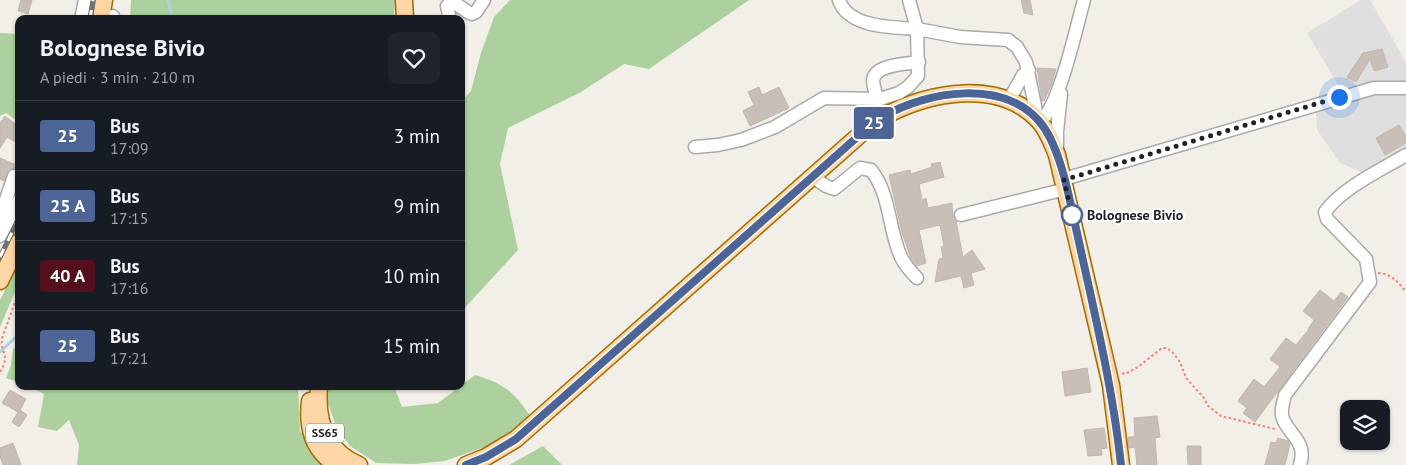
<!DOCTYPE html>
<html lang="it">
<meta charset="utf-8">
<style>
:root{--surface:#171b24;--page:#20242c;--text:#f1f3f6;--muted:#9ea1a6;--line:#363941}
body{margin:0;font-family:"PT Sans",sans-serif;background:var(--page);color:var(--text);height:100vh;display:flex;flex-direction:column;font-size:19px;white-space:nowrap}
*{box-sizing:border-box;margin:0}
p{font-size:16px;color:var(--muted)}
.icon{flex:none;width:28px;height:28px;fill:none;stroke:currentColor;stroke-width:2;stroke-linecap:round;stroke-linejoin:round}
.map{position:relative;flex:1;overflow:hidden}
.side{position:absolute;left:15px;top:15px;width:450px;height:375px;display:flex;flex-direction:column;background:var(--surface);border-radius:10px;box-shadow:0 1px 4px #0004}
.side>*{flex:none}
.badge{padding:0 10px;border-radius:4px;font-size:18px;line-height:32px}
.controls{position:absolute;left:1340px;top:400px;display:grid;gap:10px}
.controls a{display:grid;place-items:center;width:50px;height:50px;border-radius:10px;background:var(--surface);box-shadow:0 1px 4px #0004;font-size:25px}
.you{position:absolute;width:25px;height:25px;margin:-12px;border:4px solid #fff;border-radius:50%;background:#1a73e8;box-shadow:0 0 0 8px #1a73e833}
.map>.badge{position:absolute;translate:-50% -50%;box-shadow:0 0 0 2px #fff}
.round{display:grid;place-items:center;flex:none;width:52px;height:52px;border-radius:10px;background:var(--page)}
.summary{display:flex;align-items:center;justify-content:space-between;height:85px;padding:0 25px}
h1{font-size:24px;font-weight:800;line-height:38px}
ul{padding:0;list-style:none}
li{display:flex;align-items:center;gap:15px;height:70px;padding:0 25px;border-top:1px solid var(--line)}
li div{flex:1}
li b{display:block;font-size:19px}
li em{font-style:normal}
li .badge{min-width:55px;font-weight:700;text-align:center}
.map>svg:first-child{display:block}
.residential{fill:#e0dfdf}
.forest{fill:#add19e}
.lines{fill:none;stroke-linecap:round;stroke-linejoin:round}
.stream{stroke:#aad3df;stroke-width:3}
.building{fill:#c7bfb8;stroke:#c4b6ab}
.minor-casing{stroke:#a9a9a9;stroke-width:15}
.major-casing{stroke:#a06b00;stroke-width:19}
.path{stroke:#fa8072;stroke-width:2;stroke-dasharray:2.5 2.5;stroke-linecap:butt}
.minor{stroke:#fff;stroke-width:12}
.major{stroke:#fcd6a4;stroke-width:16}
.rail-casing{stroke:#707070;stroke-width:5}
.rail{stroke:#fff;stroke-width:3;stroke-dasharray:9;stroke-linecap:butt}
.line-casing{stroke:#fff;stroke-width:11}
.line{stroke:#4c6596;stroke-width:8}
.walk{stroke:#222;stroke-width:5;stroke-dasharray:0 9}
.stop-dot{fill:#fff;stroke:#4c6596;stroke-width:2.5}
.labels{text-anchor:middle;stroke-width:4;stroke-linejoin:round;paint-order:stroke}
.shield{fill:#fff;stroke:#646464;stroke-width:1}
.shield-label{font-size:12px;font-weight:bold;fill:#222}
.stop-label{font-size:14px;font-weight:bold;fill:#222;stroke:#fff;text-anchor:start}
</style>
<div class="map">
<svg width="1406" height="465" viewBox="0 0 1406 465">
<rect width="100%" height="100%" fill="#f2efe9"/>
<path class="residential" d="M1361,0H1370L1406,62V159L1376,178L1340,163L1317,130L1315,98L1340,88L1307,33Z"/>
<path class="forest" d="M131,0H395L394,19H130Z
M510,0H749L649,69L624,64L581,92L508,128L500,164L518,250L461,312V102L471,91L481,53L494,17Z
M0,33L19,34V122L6,113L0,116Z
M19,262V283L0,327V300Z
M19,344V382L6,378L11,365L13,349Z
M475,375C505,384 513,391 531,417L490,445L445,461L415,464L376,463L350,446L335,424L327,400V386H394L402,407L438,403Z
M28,386H298L300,431L327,465H77L79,445L69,420L57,431L38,427L44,394Z
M543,446L562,465H509Z"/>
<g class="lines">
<path class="stream" d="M168,0L172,19
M0,352L19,334"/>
</g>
<path class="building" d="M21,0H32L28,14L18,11Z
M1021,0H1030L1033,15L1024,13Z
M1382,49L1388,67L1374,71L1370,59L1356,82L1347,77L1363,53Z
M1037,68L1056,69L1052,83L1044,101H1042Z
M759,87L762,95L779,87L789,108L750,126L743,111L754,105L748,92Z
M5,116L19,127V135L14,141L7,137L0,148V123Z
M1399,125L1406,137V143L1385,155L1376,138Z
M0,158L16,165L15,168L8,170L4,181L0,179Z
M940,162L944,177L919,184L922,200L926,198L928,208L952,203L953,216L956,221L963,257L972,250L985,269L971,273L974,285L964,288L961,276L935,282L939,259L943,258L941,247L944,246L940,225L919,230L926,263L917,266L911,258L902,233L889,175L910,170L911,174L932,167L931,164Z
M1320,290L1334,301L1341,292L1348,297L1255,422L1243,413L1247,408L1238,401L1254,379L1264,387L1280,367L1270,359L1286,338L1296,345L1309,329H1308L1314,320L1303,311Z
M1087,368L1091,392L1065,396L1062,372Z
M10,390L26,399L20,410L27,415L19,427L12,422L18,412L2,403Z
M1157,416L1160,437L1155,438L1157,465H1137L1135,447L1129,448L1128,437H1135L1134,418Z
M1104,428L1107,448L1101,449L1102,455L1088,456L1084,430Z
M1278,438L1288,441L1290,444L1285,465H1265L1271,442L1276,443Z
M13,443L21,465H3L0,456V448Z
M1187,446H1201V465H1188Z"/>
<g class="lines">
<defs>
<path id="minor" d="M909,0L917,29L960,37L1008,40L1017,47L1026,62L1035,106L1036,118
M81,19L85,0
M112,19L113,16
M450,19L447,6L451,2C459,4 464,11 472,14L476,12L484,0
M877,99C876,93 873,86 873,80C875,64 907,64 919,62
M1009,100L1023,75L1029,70
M1040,122C1060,105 1076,28 1084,0
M695,147L718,145L741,140L775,127L824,98L880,99L899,93L908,87L918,76L917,29C892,27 848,28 839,0
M1057,151V131L1061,94
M813,177L826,186L834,189L860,168L871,170C891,195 888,229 901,257C905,265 911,272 917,278
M1064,179L1374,88H1406
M961,215L1066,189
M0,217L14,176
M0,236L19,200
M1300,465C1307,442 1291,437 1283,419C1280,412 1283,403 1285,395L1370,282L1366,259L1327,219L1325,212C1342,188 1381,170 1406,155"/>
<path id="major" d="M404,0L405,19
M101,19L104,0
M0,281L19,242
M319,386C316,420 325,451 359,465
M310,401C307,427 312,449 336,465
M466,465L486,457L516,439L863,132C870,127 877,120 885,116C929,91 1001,79 1039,121C1048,131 1052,143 1057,155L1111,385L1121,465"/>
</defs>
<use href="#minor" class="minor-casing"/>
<use href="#major" class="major-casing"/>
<path class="path" d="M1378,273C1392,274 1398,282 1406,292
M0,372C11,354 0,354 2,338L19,291
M1122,373L1125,374L1138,367L1162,348H1167L1173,353L1180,362L1186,378L1204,398L1207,405L1221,416L1275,429"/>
<use href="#minor" class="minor"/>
<use href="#major" class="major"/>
<defs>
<path id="rail" d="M90,19L93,0
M0,257L19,218"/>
</defs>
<use href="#rail" class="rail-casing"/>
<use href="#rail" class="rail"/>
</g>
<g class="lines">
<defs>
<path id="line" d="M466,465L486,457L516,439L863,132C870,127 877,120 884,116C928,91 1002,79 1039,121C1062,147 1071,208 1079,242C1095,316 1113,389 1121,465"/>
</defs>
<use href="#line" class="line-casing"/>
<use href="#line" class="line"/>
<path class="walk" d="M1072,215L1064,180L1339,97"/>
</g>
<circle class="stop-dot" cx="1072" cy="215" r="10"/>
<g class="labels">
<rect class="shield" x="306" y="423.5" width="38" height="19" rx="4"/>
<g class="shield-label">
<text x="325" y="437">SS65</text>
</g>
<g class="stop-label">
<text x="1087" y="220">Bolognese Bivio</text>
</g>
</g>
</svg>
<div class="controls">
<a><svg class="icon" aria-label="layers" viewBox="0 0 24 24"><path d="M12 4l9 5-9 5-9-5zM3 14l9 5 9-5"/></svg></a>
</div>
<div class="you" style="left:1339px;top:97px"></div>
<b class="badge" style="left:874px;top:123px;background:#4c6596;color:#fff">25</b>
<section class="side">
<div class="summary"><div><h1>Bolognese Bivio</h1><p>A piedi · 3 min · 210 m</p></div><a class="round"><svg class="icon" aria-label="heart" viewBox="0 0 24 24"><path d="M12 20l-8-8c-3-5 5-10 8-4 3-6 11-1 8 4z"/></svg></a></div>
<ul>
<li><span class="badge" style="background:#4c6596;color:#fff">25</span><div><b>Bus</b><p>17:09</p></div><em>3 min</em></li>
<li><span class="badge" style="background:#4c6596;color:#fff">25 A</span><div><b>Bus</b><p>17:15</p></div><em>9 min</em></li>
<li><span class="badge" style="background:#540f1d;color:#fff">40 A</span><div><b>Bus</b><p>17:16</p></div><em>10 min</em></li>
<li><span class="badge" style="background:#4c6596;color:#fff">25</span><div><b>Bus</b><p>17:21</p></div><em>15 min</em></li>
</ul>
</section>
</div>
